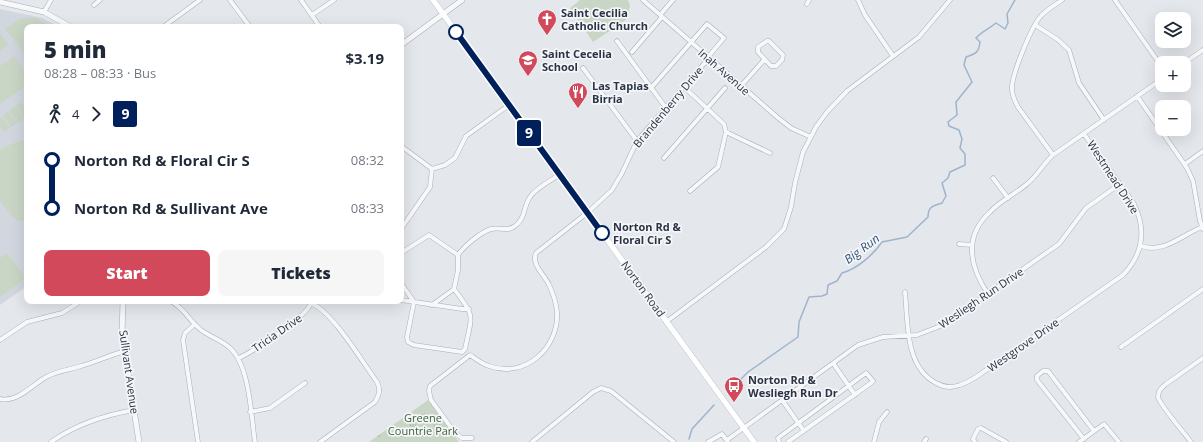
<!DOCTYPE html>
<meta charset="utf-8">
<style>
:root{--surface:#fff;--page:#f6f6f7;--text:#1f2937;--muted:#747a83;--accent:#d1495b}
body{margin:0;font-family:"Open Sans",sans-serif;background:var(--page);color:var(--text);height:100vh;display:flex;flex-direction:column;font-size:15px;white-space:nowrap}
*{box-sizing:border-box;margin:0}
p{font-size:13px;color:var(--muted)}
.icon{flex:none;width:22px;height:22px;fill:none;stroke:currentColor;stroke-width:2;stroke-linecap:round;stroke-linejoin:round}
.map{position:relative;flex:1;overflow:hidden}
.details{position:absolute;left:24px;top:24px;width:380px;height:280px;display:flex;flex-direction:column;background:var(--surface);border-radius:8px;box-shadow:0 4px 16px #0002}
.details>*{flex:none}
.badge{padding:0 8px;border-radius:3px;font-size:14px;line-height:26px}
.controls{position:absolute;left:1155px;top:12px;display:grid;gap:8px}
.controls a{display:grid;place-items:center;width:36px;height:36px;border-radius:8px;background:var(--surface);box-shadow:0 4px 16px #0002;font-size:20px}
.map>.badge{position:absolute;translate:-50% -50%;box-shadow:0 0 0 2px #fff}
.legs{display:flex;align-items:center;gap:6px;height:44px;padding:0 20px;font-size:13px}
.legs p{margin-inline-start:auto}
.overview{display:flex;align-items:center;justify-content:space-between;height:68px;padding:0 20px}
h1{font-size:22px;font-weight:800;line-height:30px}
.button{display:flex;gap:8px;margin-top:auto;padding:8px 20px}
.button a{flex:1;height:46px;border-radius:8px;background:var(--accent);color:#fff;font-size:16px;font-weight:800;line-height:46px;text-align:center}
.button a+a{background:var(--page);color:var(--text)}
ul{padding:0 20px;list-style:none}
li{display:flex;align-items:center;gap:14px;height:48px;font-size:15px}
li i{display:grid;place-items:center;width:6px;height:100%;margin:0 5px;background:currentColor}
li i::after{content:'';width:10px;height:10px;margin:-5px;border:3px solid;border-radius:50%;background:var(--surface)}
li p{margin-inline-start:auto}
li:first-child i{background:linear-gradient(#0000 50%,currentColor 0)}
li:last-child i{background:linear-gradient(currentColor 50%,#0000 0)}
.map>svg:first-child{display:block}
.built{fill:#d2d6de}
.park{fill:url(#park-tufts)}
.pitch{fill:#c9d6c5}
.lines{fill:none;stroke-linecap:round;stroke-linejoin:round}
.stream{stroke:#9fb4cc;stroke-width:1.5}
.minor-casing{stroke:#a9aeb7;stroke-width:5}
.tertiary-casing{stroke:#a9aeb7;stroke-width:6}
.secondary-casing{stroke:#a9aeb7;stroke-width:6}
.minor{stroke:#f7f8fa;stroke-width:4}
.tertiary{stroke:#f7f8fa;stroke-width:5}
.secondary{stroke:#fff;stroke-width:5.5}
.line-1-casing{stroke:#fff;stroke-width:9}
.line-1{stroke:#00205b;stroke-width:6}
.stop-1-dot{fill:#fff;stroke:#00205b;stroke-width:2}
.labels{text-anchor:middle;stroke-width:3.5;stroke-linejoin:round;paint-order:stroke}
.poi-label{font-size:11px;font-weight:bold;fill:#2b3445;stroke:#f4f6f9;text-anchor:start}
.street-label{font-size:11px;fill:#2b3445;stroke:#f4f6f9}
.stop-label{font-size:11px;font-weight:bold;fill:#2b3445;stroke:#f4f6f9;text-anchor:start}
.park-label{font-size:11px;fill:#3f6138;stroke:#f4f6f9}
.water-label{font-size:12px;font-style:italic;fill:#34527a;stroke:#f4f6f9}
</style>
<div class="map">
<svg width="1203" height="442" viewBox="0 0 1203 442">
<defs>
<pattern id="park-tufts" width="24" height="20" patternUnits="userSpaceOnUse"><rect width="24" height="20" fill="#c9d6c5"/><path d="M3 7l-1-3M5 7V3M7 7l1-3M15 17l-1-3M17 17v-4M19 17l1-3" fill="none" stroke="#adb8ab"/></pattern>
</defs>
<rect width="100%" height="100%" fill="#e4e7ec"/>
<path class="built" d="M0,9L42,18L60,27H27V286L0,305Z"/>
<path class="park" d="M428,400L459,442H369Z"/>
<path class="pitch" d="M580,0H628L630,6L626,20L593,42L570,8Z
M28,18H37L50,27H27V56L5,29L19,19Z
M0,33L8,44L0,51Z
M14,56L27,74V85L0,104V66Z
M21,102L27,109V116L25,118L16,106Z
M15,106L24,119L18,123L9,110Z
M8,111L17,123L11,127L3,115Z
M1,116L10,128L4,132L0,126Z
M27,139V220L18,221L12,216L0,201V150L6,146Z
M7,253L26,278L0,297V258Z"/>
<g class="lines">
<path class="stream" d="M730,390L748,372L798,337L799,322L809,297L822,296L827,294L828,285L837,281L842,273C857,269 873,255 882,242L907,237L928,217C928,206 933,206 942,203L946,196L942,183L948,178L950,172L965,165V154L960,148L962,139L959,130L949,126L948,122L957,115L956,102L972,82L964,65L966,57C976,54 979,52 980,42L976,38C982,31 989,29 996,23L1005,29L1008,23L1007,14L1015,0
M689,439L692,429L714,405"/>
<defs>
<path id="minor" d="M230,0L250,27
M301,0L320,27
M643,0L777,117L791,128L811,137
M858,0L865,15L893,56
M1115,0L1162,67
M807,4L809,0
M94,5L100,0
M44,12L51,0
M312,15L334,0
M660,15L673,0
M1035,25L1057,39L1069,50L1079,83L1104,120
M163,27L200,0
M617,41L666,108
M767,41H769L783,55L782,60L776,66H771L758,52V47Z
M632,52L662,17
M1184,63L1203,50
M583,68L637,141
M741,86L764,60
M684,87L724,124L726,132L718,167L690,191
M651,88L707,24L724,38L708,57
M1137,96L1187,168L1193,181L1200,221L1203,229
M726,132L770,153
M401,146L432,169L430,187L401,229
M1053,155L1018,107C1015,101 1012,96 1012,89C1011,76 1031,28 1040,17C1046,10 1055,5 1062,0
M664,158L725,88
M1185,164L1203,151
M432,169L445,165L455,158L466,136L509,105
M993,178L1008,198
M959,244L972,245
M1141,246C1163,254 1182,235 1202,227
M401,253L429,235L458,255
M458,255C464,246 481,232 491,229C500,227 508,232 515,226C526,218 523,207 530,197C536,188 550,181 559,175
M401,283L414,302
M905,292C908,323 905,367 936,383C943,387 952,388 960,385C966,383 973,379 979,375L1123,275C1143,254 1147,231 1134,204L1084,134
M988,294C970,267 963,237 990,212C1000,201 1015,194 1027,184C1037,176 1043,164 1053,155L1162,79
M401,300L462,309H469
M170,301C184,307 189,321 201,330C210,337 222,340 230,348C250,366 251,416 255,442
M414,302L407,337L408,342L414,345L462,352L465,349C472,315 476,317 454,289
M312,304C332,311 363,363 377,382C381,390 379,395 375,402L320,442
M432,305L454,289L458,270V255
M666,322L766,247L784,229L791,207L795,183L803,152L816,127L827,112L847,91L919,37L950,0
M195,324L185,333L183,340L198,442
M0,340L27,322L62,313L81,301
M1121,347L1203,289
M239,358C255,350 308,317 312,301
M833,363L855,395
M0,399C17,403 32,385 46,377C57,371 69,370 81,366C96,362 110,355 125,351
M782,400L804,431
M250,412L270,408L305,383
M472,438H462L455,433L431,400L429,391L430,386L470,355C476,359 482,364 489,366C525,379 559,348 557,312C556,303 553,293 549,285C545,275 531,265 536,253L587,213L612,190L622,173L637,141L709,58
M1084,439L1037,380V376L1043,371H1048L1094,431
M727,440L858,345L883,337L917,335L943,325L1059,244L1086,208L1120,184
M51,442C75,425 105,415 134,410
M532,442L593,392L601,388L611,391L674,442
M708,442L722,434L728,442
M779,442L778,438L866,373L873,381L871,383L788,442
M874,442L879,422L887,412
M924,442L926,439
M975,442L973,439L978,429L981,428L1006,442
M1079,442L1104,424L1119,442
M1191,442C1185,434 1160,405 1158,397C1158,391 1161,388 1166,384L1203,358"/>
<path id="tertiary" d="M0,2L44,12L71,27
M401,45L462,0
M123,301L122,334L139,442"/>
<path id="secondary" d="M433,0L754,442"/>
</defs>
<use href="#minor" class="minor-casing"/>
<use href="#tertiary" class="tertiary-casing"/>
<use href="#secondary" class="secondary-casing"/>
<use href="#minor" class="minor"/>
<use href="#tertiary" class="tertiary"/>
<use href="#secondary" class="secondary"/>
</g>
<g class="lines">
<defs>
<path id="line-1" d="M456,32L602,233"/>
</defs>
<use href="#line-1" class="line-1-casing"/>
<use href="#line-1" class="line-1"/>
</g>
<defs>
<symbol id="church-pin" viewBox="-11 -11 22 30"><path d="M0 17L-7.5 6A9.5 9.5 0 1 1 7.5 6Z" fill="#d1495b" stroke="#f4f6f9"/><path d="M-1.2-6h2.4v3.5h3.3v2.4h-3.3V6h-2.4V-.1h-3.3v-2.4h3.3Z" fill="#fff"/></symbol>
<symbol id="school-pin" viewBox="-11 -11 22 30"><path d="M0 17L-7.5 6A9.5 9.5 0 1 1 7.5 6Z" fill="#d1495b" stroke="#f4f6f9"/><path d="M0-5L7-2L0 1L-7-2ZM-4 1L0 2.5L4 1V4Q0 6-4 4Z" fill="#fff"/></symbol>
<symbol id="restaurant-pin" viewBox="-11 -11 22 30"><path d="M0 17L-7.5 6A9.5 9.5 0 1 1 7.5 6Z" fill="#d1495b" stroke="#f4f6f9"/><path d="M-5-6h1v4h1v-4h1v4h1v-4h1v5L-1.5 .5V6h-2V.5L-5-1ZM5-6V6H3V1.5H1.5Q1.5-4 5-6Z" fill="#fff"/></symbol>
<symbol id="bus-pin" viewBox="-11 -11 22 30"><path d="M0 17L-7.5 6A9.5 9.5 0 1 1 7.5 6Z" fill="#d1495b" stroke="#f4f6f9"/><path d="M-5-6H5V4H4V6H2V4H-2V6H-4V4H-5ZM-3.5-4V0h7V-4ZM-3.5 1.2v1.5H-2V1.2ZM2 1.2v1.5H3.5V1.2Z" fill="#fff"/></symbol>
</defs>
<g fill-rule="evenodd">
<use href="#church-pin" x="536" y="8" width="22" height="30"/>
<use href="#school-pin" x="517" y="49" width="22" height="30"/>
<use href="#restaurant-pin" x="567" y="81" width="22" height="30"/>
<use href="#bus-pin" x="723" y="375" width="22" height="30"/>
</g>
<g class="stop-1-dot">
<circle cx="456" cy="32" r="7"/>
<circle cx="602" cy="233" r="7"/>
</g>
<g class="labels">
<g class="poi-label">
<text x="561" y="17">Saint Cecilia<tspan x="561" dy="13">Catholic Church</tspan></text>
<text x="542" y="58">Saint Cecelia<tspan x="542" dy="13">School</tspan></text>
<text x="592" y="90">Las Tapias<tspan x="592" dy="13">Birria</tspan></text>
<text x="748" y="384">Norton Rd &amp;<tspan x="748" dy="13">Wesliegh Run Dr</tspan></text>
</g>
<g class="street-label">
<text transform="translate(724 72) rotate(41)" y="4">Inah Avenue</text>
<text transform="translate(668 107) rotate(-50)" y="4">Brandenberry Drive</text>
<text transform="translate(1113 177) rotate(57)" y="4">Westmead Drive</text>
<text transform="translate(643 289) rotate(54)" y="4">Norton Road</text>
<text transform="translate(981 298) rotate(-34)" y="4">Wesliegh Run Drive</text>
<text transform="translate(277 333) rotate(-35)" y="4">Tricia Drive</text>
<text transform="translate(1023 345) rotate(-35)" y="4">Westgrove Drive</text>
<text transform="translate(129 372) rotate(82)" y="4">Sullivant Avenue</text>
</g>
<g class="stop-label">
<text x="613" y="231">Norton Rd &amp;<tspan x="613" dy="13">Floral Cir S</tspan></text>
</g>
<g class="park-label">
<text x="423" y="422">Greene<tspan x="423" dy="13">Countrie Park</tspan></text>
</g>
<g class="water-label">
<text transform="translate(862 249) rotate(-37)" y="4">Big Run</text>
</g>
</g>
</svg>
<div class="controls">
<a><svg class="icon" aria-label="layers" viewBox="0 0 24 24"><path d="M12 4l9 5-9 5-9-5zM3 14l9 5 9-5"/></svg></a>
<a>+</a>
<a>−</a>
</div>
<b class="badge" style="left:529px;top:133px;background:#00205b;color:#fff">9</b>
<section class="details">
<div class="overview"><div><h1>5 min</h1><p>08:28 – 08:33 · Bus</p></div><b>$3.19</b></div>
<div class="legs"><svg class="icon" aria-label="walk" viewBox="0 0 24 24"><circle cx="13" cy="4" r="2"/><path d="M13 8l-2 6 4 7M11 14l-3 7M7 12l3-4h3l4 4"/></svg>4<svg class="icon" aria-label="forward" viewBox="0 0 24 24"><path d="M9 5l7 7-7 7"/></svg><b class="badge" style="background:#00205b;color:#fff">9</b></div>
<ul>
<li><i style="color:#00205b"></i><b>Norton Rd &amp; Floral Cir S</b><p>08:32</p></li>
<li><i style="color:#00205b"></i><b>Norton Rd &amp; Sullivant Ave</b><p>08:33</p></li>
</ul>
<div class="button"><a>Start</a><a>Tickets</a></div>
</section>
</div>
